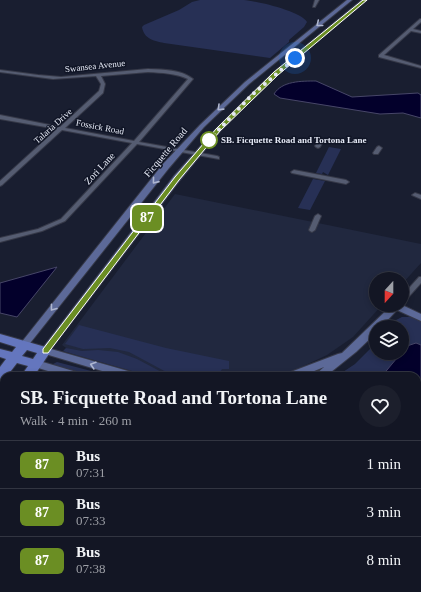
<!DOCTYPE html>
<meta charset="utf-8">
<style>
:root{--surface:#131624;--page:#1c1f2c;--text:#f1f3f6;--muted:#9d9fa6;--line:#323541}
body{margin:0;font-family:"Times New Roman",serif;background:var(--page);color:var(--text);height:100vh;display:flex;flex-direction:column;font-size:15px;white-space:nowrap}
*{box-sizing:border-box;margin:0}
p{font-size:13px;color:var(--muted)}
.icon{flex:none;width:22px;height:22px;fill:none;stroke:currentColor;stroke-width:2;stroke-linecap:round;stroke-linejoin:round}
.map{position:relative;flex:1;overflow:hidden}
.details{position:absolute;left:0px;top:372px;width:421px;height:220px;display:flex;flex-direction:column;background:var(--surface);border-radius:12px 12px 0 0;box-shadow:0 2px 6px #0003,0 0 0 1px var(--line)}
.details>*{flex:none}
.badge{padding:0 8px;border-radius:6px;font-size:14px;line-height:26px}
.needle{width:26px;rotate:201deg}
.fabs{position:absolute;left:369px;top:272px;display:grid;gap:8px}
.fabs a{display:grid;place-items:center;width:40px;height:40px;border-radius:50%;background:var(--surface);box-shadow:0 2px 6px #0003,0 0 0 1px var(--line);font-size:20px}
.you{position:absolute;width:20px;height:20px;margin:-10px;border:3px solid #fff;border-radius:50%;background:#1a73e8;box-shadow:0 0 0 6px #1a73e833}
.map>.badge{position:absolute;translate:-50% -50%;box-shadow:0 0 0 2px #fff}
.round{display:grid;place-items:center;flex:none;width:42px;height:42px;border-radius:21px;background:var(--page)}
.summary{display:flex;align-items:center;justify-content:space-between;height:68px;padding:0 20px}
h1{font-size:19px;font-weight:600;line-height:30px}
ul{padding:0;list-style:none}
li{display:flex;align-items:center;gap:12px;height:48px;padding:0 20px;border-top:1px solid var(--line)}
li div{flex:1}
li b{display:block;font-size:15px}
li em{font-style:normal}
li .badge{min-width:44px;font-weight:700;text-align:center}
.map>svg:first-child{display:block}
.built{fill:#21283f}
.green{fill:#273055}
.water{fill:#03002b;stroke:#474668}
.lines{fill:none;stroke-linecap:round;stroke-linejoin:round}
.street-casing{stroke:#363948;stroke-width:2}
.secondary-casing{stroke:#363948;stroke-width:2}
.primary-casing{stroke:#363948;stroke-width:2}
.street{fill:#555c71;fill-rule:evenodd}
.secondary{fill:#5c6998;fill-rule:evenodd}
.primary{fill:#6476be;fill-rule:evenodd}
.oneway{stroke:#aeb6d0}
.line{fill:#6b8e23;stroke:#fff}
.walk{stroke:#e5e9f5;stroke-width:4;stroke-dasharray:0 7.2}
.stop-dot{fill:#fff;stroke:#6b8e23;stroke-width:2}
.labels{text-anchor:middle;stroke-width:3;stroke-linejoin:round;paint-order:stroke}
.far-street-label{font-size:9px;fill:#e5e9f5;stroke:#101526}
.far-stop-label{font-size:9px;font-weight:bold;fill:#e5e9f5;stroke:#101526;text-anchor:start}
.street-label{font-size:10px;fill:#e5e9f5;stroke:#101526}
</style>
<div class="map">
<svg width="421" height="592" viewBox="0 0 421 592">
<rect width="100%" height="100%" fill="#191e30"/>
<path class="built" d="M175,194L421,244V263L402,284V279H376V305H382L353,337L327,355L293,371L271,376H154L76,355L62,345Z"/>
<path class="green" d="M200,0C214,0 229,0 244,0C256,1 301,11 307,22L304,27L289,40V42L270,58L164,43C154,41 144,39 142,27L144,25L179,10L192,2Z
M329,147L341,149L328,175L323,172L322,174L316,173Z
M313,179L325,181L310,210L298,208Z
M402,317H411L421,321V490L417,488V376H337L355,364L376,343V353H402V327H390L396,320Z
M79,325L166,348L229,361V369H222L218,376H191L170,374L129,352L110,348L83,349L65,344Z
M66,348L82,351L98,350L118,352L137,359L167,375L149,376L66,352L63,351Z
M57,362L110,376H87L54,367L53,364Z"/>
<path class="water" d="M316,81L352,97L418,93L421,95V118L403,113L380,114L280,98L274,94C282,81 301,81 316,81Z
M57,267L17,317L0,313V283Z
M416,343L421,345V431L417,429V376H382L407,346Z"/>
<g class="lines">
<defs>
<path id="street" d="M315,0H319L315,7H313Z
M420,19H421V22L413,29L421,31V33L411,31L384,55L421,66V68L379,57V55Z
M148,69C164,70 180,69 193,79L139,142L217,156L219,157V159L137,144L65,221L42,231L0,242V238L38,229L61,219L132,143L62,130L2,185L0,186V181L57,129L0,119V115L60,127L99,91L101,84L96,76L53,79L0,72V70L38,75L61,77ZM148,72C162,73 175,73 188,79L134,141L65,128L103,93L105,84L101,76Z
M320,140L323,142L320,147L318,148L316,147L315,146L318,141Z
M379,146L382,148L378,154H374L373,153L377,147Z
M294,170L346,180L349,182L346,184L292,173L291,172Z
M415,193L421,195V199L412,195Z
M318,214L321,216L315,230L312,232L310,231L309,230L315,216Z
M419,277H421V283L404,302H402V296Z
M312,588H331L333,589L334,592H315L313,591Z"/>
<path id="secondary" d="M347,0H352L249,84L204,127L169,168L27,347H21L19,345L21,343L163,164L200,125L245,82Z
M362,0H367L278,74L220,131L180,180L51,349L135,373L136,376H119L42,353L40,351L42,349L174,176L216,129L274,72Z
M392,305H402L421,314V321L397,310L381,327H376V333L356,352L326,376H314L324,367L302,376H287L288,373L338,354L342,353Z
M36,360L80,373L81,376H64L32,366L31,364L32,362Z"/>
<path id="primary" d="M0,334L49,348L51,351L34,376H21L28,366L17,363L7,376H4V379L0,380V367L6,359L0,357V349L12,352L16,347L0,342ZM27,350L37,353L33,359L22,356Z
M4,401V415L0,416V402Z"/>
</defs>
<use href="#street" class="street-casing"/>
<use href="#secondary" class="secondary-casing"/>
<use href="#primary" class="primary-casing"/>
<use href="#street" class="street"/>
<use href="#secondary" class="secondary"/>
<use href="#primary" class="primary"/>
</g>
<defs><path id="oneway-chevron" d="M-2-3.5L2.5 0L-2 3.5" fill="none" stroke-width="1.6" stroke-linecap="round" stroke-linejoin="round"/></defs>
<g class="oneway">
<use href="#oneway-chevron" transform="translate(319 24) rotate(141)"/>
<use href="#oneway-chevron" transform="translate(220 108) rotate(136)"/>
<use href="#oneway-chevron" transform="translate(155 181) rotate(129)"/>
<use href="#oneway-chevron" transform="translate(53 308) rotate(128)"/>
<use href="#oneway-chevron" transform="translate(93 365) rotate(-163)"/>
</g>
<path class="line" d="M363,0H367L278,75L220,131L179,180L48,353H43V349L175,177L216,129L274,72Z"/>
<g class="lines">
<path class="walk" d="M209,140L252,95L295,58"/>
</g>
<circle class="stop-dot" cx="209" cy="140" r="8"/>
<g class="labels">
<g class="far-street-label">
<text transform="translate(95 66) rotate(-6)" y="3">Swansea Avenue</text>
<text transform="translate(53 126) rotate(-42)" y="3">Talaria Drive</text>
<text transform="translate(100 127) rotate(11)" y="3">Fossick Road</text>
</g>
<g class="far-stop-label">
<text x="221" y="143">SB. Ficquette Road and Tortona Lane</text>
</g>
<g class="street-label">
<text transform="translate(165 152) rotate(-50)" y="4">Ficquette Road</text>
<text transform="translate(99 168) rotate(-47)" y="4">Zori Lane</text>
</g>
</g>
</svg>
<div class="fabs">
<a><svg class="needle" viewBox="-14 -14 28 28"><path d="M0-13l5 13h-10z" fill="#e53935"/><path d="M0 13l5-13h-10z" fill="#9d9fa6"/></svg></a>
<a><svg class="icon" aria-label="layers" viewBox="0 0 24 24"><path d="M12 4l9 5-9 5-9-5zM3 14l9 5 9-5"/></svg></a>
</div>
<div class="you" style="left:295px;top:58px"></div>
<b class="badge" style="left:147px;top:218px;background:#6b8e23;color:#fff">87</b>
<section class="details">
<div class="summary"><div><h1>SB. Ficquette Road and Tortona Lane</h1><p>Walk · 4 min · 260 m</p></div><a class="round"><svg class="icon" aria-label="heart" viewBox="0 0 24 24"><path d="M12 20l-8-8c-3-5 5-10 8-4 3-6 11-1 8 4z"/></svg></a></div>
<ul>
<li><span class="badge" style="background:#6b8e23;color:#fff">87</span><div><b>Bus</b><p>07:31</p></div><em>1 min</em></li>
<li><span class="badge" style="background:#6b8e23;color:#fff">87</span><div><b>Bus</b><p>07:33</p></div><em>3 min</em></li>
<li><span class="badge" style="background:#6b8e23;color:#fff">87</span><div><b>Bus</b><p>07:38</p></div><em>8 min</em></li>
</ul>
</section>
</div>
